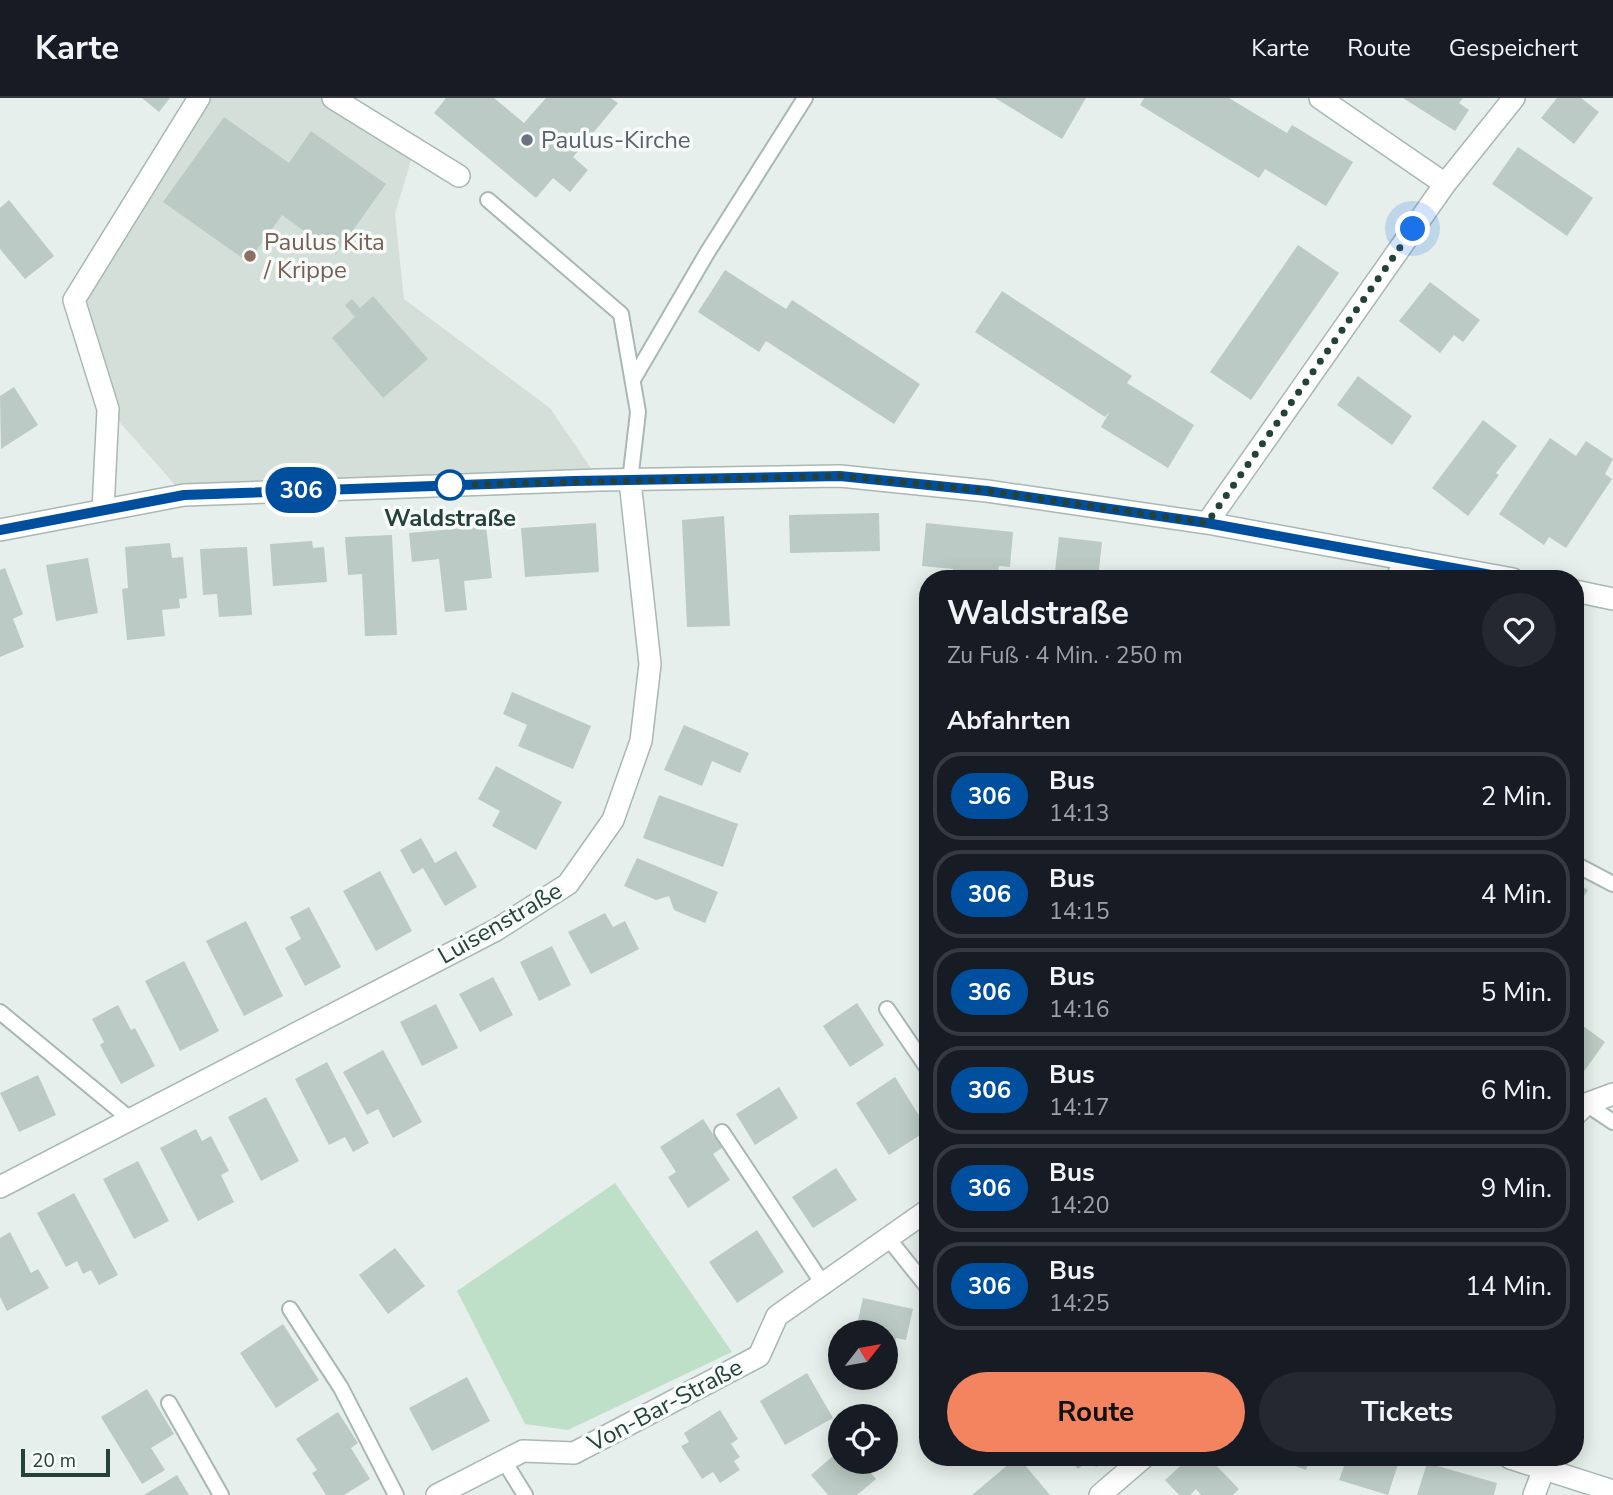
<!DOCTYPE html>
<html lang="de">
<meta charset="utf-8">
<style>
:root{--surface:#171b24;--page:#242831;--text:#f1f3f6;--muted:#9ea1a6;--line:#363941;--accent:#f4845f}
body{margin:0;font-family:"Nunito Sans",sans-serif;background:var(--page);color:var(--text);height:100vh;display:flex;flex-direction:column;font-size:26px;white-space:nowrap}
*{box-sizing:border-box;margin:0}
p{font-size:23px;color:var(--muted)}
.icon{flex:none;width:38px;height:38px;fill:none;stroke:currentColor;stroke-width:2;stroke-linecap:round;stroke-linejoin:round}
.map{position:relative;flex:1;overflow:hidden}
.sheet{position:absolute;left:919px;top:472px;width:665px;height:896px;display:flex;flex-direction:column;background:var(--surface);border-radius:28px;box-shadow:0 4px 18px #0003}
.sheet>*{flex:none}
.badge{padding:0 14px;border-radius:23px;font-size:24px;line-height:46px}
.needle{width:46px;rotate:59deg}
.buttons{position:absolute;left:828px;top:1222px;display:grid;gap:14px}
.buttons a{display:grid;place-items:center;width:70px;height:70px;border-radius:50%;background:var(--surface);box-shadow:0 4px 18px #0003;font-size:35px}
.scale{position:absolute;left:21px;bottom:18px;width:89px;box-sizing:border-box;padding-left:7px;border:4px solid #24423a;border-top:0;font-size:19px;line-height:24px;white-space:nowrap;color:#24423a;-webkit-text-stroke:5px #f7fbf9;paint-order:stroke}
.you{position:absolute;width:35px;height:35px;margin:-18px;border:5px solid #fff;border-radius:50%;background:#1a73e8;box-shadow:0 0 0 10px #1a73e833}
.map>.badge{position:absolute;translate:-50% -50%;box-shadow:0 0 0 4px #fff}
h2{padding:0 28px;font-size:26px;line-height:63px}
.round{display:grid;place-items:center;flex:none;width:74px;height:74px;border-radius:37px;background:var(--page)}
.headline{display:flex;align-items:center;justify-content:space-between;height:119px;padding:0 28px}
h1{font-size:33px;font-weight:700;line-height:52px}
.action{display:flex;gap:14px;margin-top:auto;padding:14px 28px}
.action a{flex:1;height:80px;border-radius:42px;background:var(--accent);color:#111;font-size:28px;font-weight:700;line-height:80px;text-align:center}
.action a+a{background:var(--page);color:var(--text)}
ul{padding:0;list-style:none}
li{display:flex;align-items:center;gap:21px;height:88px;margin:0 14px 10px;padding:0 14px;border:4px solid var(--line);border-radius:28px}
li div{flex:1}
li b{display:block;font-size:26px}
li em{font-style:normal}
li .badge{min-width:77px;font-weight:700;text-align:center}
header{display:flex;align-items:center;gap:42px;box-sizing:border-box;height:98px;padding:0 35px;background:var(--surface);border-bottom:2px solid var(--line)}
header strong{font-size:33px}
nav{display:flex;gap:38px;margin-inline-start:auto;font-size:24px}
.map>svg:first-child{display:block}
.built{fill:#d4dfda}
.green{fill:#bfe0c8}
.building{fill:#bbcac4}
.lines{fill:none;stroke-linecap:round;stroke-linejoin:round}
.service-casing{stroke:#a8b8b2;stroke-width:18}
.minor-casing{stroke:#a8b8b2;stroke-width:24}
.service{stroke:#fff;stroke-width:14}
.minor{stroke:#fff;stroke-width:21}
.line-casing{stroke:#fff;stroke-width:16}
.line{stroke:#004f9f;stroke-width:10}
.walk{stroke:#24423a;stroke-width:7;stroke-dasharray:0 12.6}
.worship-dot{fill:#6b7280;stroke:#f7fbf9;stroke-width:2.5}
.education-dot{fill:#8d6e63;stroke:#f7fbf9;stroke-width:2.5}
.stop-dot{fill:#fff;stroke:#004f9f;stroke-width:3.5}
.labels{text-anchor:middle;stroke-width:7;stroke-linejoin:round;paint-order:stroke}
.worship-label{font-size:24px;fill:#5b616d;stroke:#f7fbf9;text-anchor:start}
.education-label{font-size:24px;fill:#785e54;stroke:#f7fbf9;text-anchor:start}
.stop-label{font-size:24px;font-weight:bold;fill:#24423a;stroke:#f7fbf9}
.street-label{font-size:24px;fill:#24423a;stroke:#f7fbf9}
</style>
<header>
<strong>Karte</strong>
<nav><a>Karte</a><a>Route</a><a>Gespeichert</a></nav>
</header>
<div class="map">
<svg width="1613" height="1397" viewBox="0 0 1613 1397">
<rect width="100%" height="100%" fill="#e6efeb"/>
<path class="built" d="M199,0H335L415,49L395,116L404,201L550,310L599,382L184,397L108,311L74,203Z"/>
<path class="green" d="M615,1085L732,1254L568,1332L525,1326L457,1193Z"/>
<path class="building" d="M142,0H170L159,14Z
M446,0H494L524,25L546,0H611L618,5L573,59L588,72L570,94L553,80L536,100L434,15Z
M995,0H1086L1062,41Z
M1144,0H1229L1287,35L1292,27L1353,64L1326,108L1265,71L1259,80L1140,7Z
M1403,0H1463L1459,5L1469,12L1455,33Z
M1557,0H1581L1599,14L1574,46L1541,20Z
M224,19L289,65L311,33L386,86L336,156L282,117L248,164L163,104Z
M1518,49L1593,100L1567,138L1492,86Z
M9,102L54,158L25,181L0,151V110Z
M1298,147L1339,175L1251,302L1210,274Z
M725,172L786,211L792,202L920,286L894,326L766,243L759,254L698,214Z
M1430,184L1480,222L1463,244L1454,237L1440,255L1399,223Z
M1002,193L1132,278L1127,285L1194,327L1168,370L1101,329L1110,313L1105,319L975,234Z
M373,198L428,261L383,300L332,240L355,219L345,207L352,201L360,210Z
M1358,278L1412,318L1392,347L1337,307Z
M14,289L38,327L1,351L0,298Z
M1483,322L1517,348L1496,375L1499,377L1468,418L1432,390Z
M1550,340L1576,358L1586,343L1613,361L1605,376L1612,381L1566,450L1549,439L1544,447L1499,416Z
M879,415L880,453L790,455L789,417Z
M724,418L730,528L687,529L682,422Z
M596,425L599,474L525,479L521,430Z
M926,425L1013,434L1010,469L999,468L997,481H952L953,471L922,468Z
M486,428L492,480L464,483L467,512L445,514L439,461L412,464L409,435Z
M392,437L397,537L365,538L362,476L348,477L345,439Z
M1059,439L1102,444L1098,481H1054Z
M312,443L313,450L324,449L327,484L273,488L270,446Z
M170,445L172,460L183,459L187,500L179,501L180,510L162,512L165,538L127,542L122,491L128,490L125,449Z
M247,449L252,517L219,519L217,496L203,497L200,451Z
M88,460L98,515L56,523L46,467Z
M5,470L23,516L13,521L24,549L0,559V472Z
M512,594L591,628L573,671L518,648L527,627L503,616Z
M684,627L749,655L740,675L712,663L702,688L664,672Z
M496,668L562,704L536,752L492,728L500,713L478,701Z
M659,697L738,726L723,769L643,740Z
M421,740L435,765L456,753L477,789L445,808L423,770L413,776L400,752Z
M637,760L718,794L705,825L674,812L669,798L656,802L624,788Z
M380,773L412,833L376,853L343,793Z
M1575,784L1588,792L1575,812Z
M309,809L341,869L305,888L285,850L301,841L290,819Z
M605,815L613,829L625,823L639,851L591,876L568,834Z
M246,823L283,898L244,918L206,843Z
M552,848L571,887L539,903L520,864Z
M184,863L219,933L180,953L145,883Z
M493,879L513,917L480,934L459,896Z
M857,905L884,947L850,969L823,928Z
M436,906L458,950L422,968L400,924Z
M118,907L131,932L135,930L155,968L121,986L100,947L104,944L92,921Z
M1575,922L1605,944L1575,986Z
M383,952L422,1024L393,1040L378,1011L367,1017L343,974Z
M327,964L369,1045L353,1054L345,1039L329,1047L295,981Z
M38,977L56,1017L19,1034L0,995Z
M895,979L928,1032L889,1057L856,1005Z
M779,989L798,1020L755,1047L736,1016Z
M266,999L299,1063L261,1083L228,1019Z
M703,1021L722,1050L713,1056L730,1082L688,1110L668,1079L676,1074L660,1049Z
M196,1031L202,1043L211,1038L229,1073L221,1077L234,1104L198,1123L160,1050Z
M138,1063L169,1123L134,1141L103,1081Z
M836,1070L857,1102L813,1130L792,1099Z
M74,1095L118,1177L99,1187L91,1172L83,1176L77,1163L66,1169L37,1115Z
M757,1132L784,1174L737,1205L709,1164Z
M10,1134L31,1175L38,1171L49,1190L7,1213L0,1199V1140Z
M395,1150L425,1188L388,1216L359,1177Z
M863,1200L913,1211L906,1242L896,1240L891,1271L886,1270V1234L856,1231Z
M283,1226L319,1282L276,1310L240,1255Z
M807,1275L833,1320L785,1347L760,1303Z
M467,1279L490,1323L432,1353L409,1310Z
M147,1291L174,1336L151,1350L165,1372L142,1386L101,1319Z
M720,1312L738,1341L731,1346L740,1359L734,1363L740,1372L720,1385L713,1374L702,1381L681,1348L689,1344L684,1335Z
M338,1314L358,1345L351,1350L370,1381L344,1397H326L312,1375L317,1372L296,1341Z
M840,1352V1363H861L876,1381L857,1397H828L811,1377Z
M1016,1360H1019L1050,1397H972Z
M1068,1360H1107L1096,1369L1090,1361L1078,1371Z
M1189,1360H1209L1239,1391L1233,1397H1201L1196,1391L1190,1397H1179L1165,1382Z
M1273,1360H1310L1306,1372Z
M1347,1360H1400L1388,1397L1339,1382Z
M1427,1365L1497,1385L1494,1397H1417Z
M177,1377L189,1397H144Z"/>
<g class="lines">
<defs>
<path id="service" d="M488,102L621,216L638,314L630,383
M634,280L707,155L805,0
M1575,766L1613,786
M887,911L928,971
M0,914L130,1021
M1586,1006L1613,1024
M722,1034L823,1186
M888,1140L928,1190
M290,1211L341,1290L396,1397
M169,1305L221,1397
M504,1363L525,1397"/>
<path id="minor" d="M333,0L459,78
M1320,0L1445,86
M103,412L108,311L74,202L199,0
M1207,425L1445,86L1514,0
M0,432L184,397L599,382L840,378L987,393L1207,425L1513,481
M1396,481L1407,461
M1575,493L1613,501
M1575,1017L1586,1006L1613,996
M0,1089L496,832L568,786L613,722L641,643L650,566L630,383
M1510,1360L1613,1393
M437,1397L523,1353L574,1355L759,1258L777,1218L928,1112
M1100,1397L1143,1360
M1534,1397L1548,1360"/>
</defs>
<use href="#service" class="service-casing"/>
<use href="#minor" class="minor-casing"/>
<use href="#service" class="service"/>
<use href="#minor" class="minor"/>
</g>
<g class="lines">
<defs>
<path id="line" d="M0,432L184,397L574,383L840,378L987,393L1207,425L1513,481"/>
</defs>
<use href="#line" class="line-casing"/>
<use href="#line" class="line"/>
<path class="walk" d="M450,387L840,378L987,393L1207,425L1413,131"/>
</g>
<circle class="worship-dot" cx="527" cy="42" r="7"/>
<circle class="education-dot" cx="250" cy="158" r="7"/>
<circle class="stop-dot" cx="450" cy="387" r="14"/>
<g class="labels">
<g class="worship-label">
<text x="541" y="50">Paulus-Kirche</text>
</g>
<g class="education-label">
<text x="264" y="152">Paulus Kita<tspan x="264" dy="28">/ Krippe</tspan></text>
</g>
<g class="stop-label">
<text x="450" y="428">Waldstraße</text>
</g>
<g class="street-label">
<text transform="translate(500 825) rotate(-30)" y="8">Luisenstraße</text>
<text transform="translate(665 1307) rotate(-28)" y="8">Von-Bar-Straße</text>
</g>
</g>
</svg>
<div class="buttons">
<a><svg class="needle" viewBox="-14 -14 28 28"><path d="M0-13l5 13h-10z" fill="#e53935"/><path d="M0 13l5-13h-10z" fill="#9ea1a6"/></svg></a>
<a><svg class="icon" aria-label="locate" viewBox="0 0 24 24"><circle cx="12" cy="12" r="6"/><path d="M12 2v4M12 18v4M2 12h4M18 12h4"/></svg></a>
</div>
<div class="scale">20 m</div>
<div class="you" style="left:1413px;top:131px"></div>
<b class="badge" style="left:301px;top:392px;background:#004f9f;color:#fff">306</b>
<section class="sheet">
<div class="headline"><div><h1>Waldstraße</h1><p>Zu Fuß · 4 Min. · 250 m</p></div><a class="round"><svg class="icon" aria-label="heart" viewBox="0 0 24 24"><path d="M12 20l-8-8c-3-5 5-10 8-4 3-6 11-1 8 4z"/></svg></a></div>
<h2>Abfahrten</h2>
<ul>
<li><span class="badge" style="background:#004f9f;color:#fff">306</span><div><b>Bus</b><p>14:13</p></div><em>2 Min.</em></li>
<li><span class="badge" style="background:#004f9f;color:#fff">306</span><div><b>Bus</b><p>14:15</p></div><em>4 Min.</em></li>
<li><span class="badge" style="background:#004f9f;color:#fff">306</span><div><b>Bus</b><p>14:16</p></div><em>5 Min.</em></li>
<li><span class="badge" style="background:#004f9f;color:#fff">306</span><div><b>Bus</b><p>14:17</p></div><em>6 Min.</em></li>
<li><span class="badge" style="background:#004f9f;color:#fff">306</span><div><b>Bus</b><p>14:20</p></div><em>9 Min.</em></li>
<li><span class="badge" style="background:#004f9f;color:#fff">306</span><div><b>Bus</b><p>14:25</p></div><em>14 Min.</em></li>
</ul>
<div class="action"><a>Route</a><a>Tickets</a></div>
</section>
</div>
